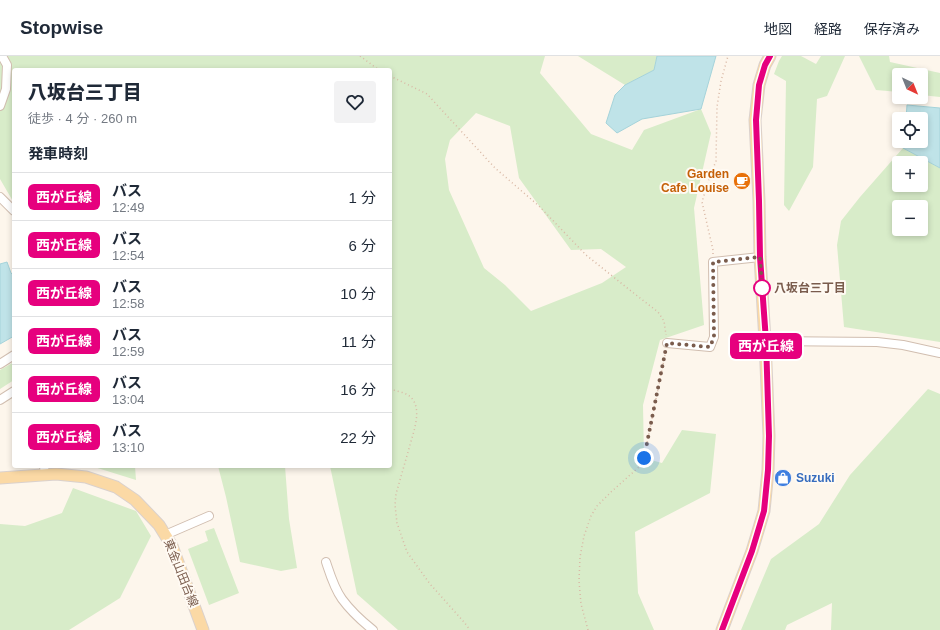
<!DOCTYPE html>
<html lang="ja">
<meta charset="utf-8">
<style>
:root{--surface:#fff;--page:#f2f2f3;--text:#1f2937;--muted:#747a83;--line:#e0e1e3}
body{margin:0;font-family:Arial,"Noto Sans JP",sans-serif;background:var(--page);color:var(--text);height:100vh;display:flex;flex-direction:column;font-size:15px;white-space:nowrap}
*{box-sizing:border-box;margin:0}
p{font-size:13px;color:var(--muted)}
.icon{flex:none;width:22px;height:22px;fill:none;stroke:currentColor;stroke-width:2;stroke-linecap:round;stroke-linejoin:round}
.map{position:relative;flex:1;overflow:hidden}
.sheet{position:absolute;left:12px;top:12px;width:380px;height:400px;display:flex;flex-direction:column;background:var(--surface);border-radius:4px;box-shadow:0 2px 6px #0003}
.sheet>*{flex:none}
.badge{padding:0 8px;border-radius:6px;font-size:14px;line-height:26px}
.needle{width:26px;rotate:137deg}
.controls{position:absolute;left:892px;top:12px;display:grid;gap:8px}
.controls a{display:grid;place-items:center;width:36px;height:36px;border-radius:4px;background:var(--surface);box-shadow:0 2px 6px #0003;font-size:20px}
.you{position:absolute;width:20px;height:20px;margin:-10px;border:3px solid #fff;border-radius:50%;background:#1a73e8;box-shadow:0 0 0 6px #1a73e833}
.map>.badge{position:absolute;translate:-50% -50%;box-shadow:0 0 0 2px #fff}
h2{padding:0 16px;font-size:15px;line-height:36px}
.round{display:grid;place-items:center;flex:none;width:42px;height:42px;border-radius:4px;background:var(--page)}
.summary{display:flex;align-items:center;justify-content:space-between;height:68px;padding:0 16px}
h1{font-size:19px;font-weight:800;line-height:30px}
ul{padding:0;list-style:none}
li{display:flex;align-items:center;gap:12px;height:48px;padding:0 16px;border-top:1px solid var(--line)}
li div{flex:1}
li b{display:block;font-size:15px}
li em{font-style:normal}
li .badge{min-width:44px;font-weight:700;text-align:center}
header{display:flex;align-items:center;gap:24px;box-sizing:border-box;height:56px;padding:0 20px;background:var(--surface);border-bottom:1px solid var(--line)}
header strong{font-size:19px}
nav{display:flex;gap:22px;margin-inline-start:auto;font-size:14px}
.map>svg:first-child{display:block}
.green{fill:#d8ecc9;fill-rule:evenodd}
.water{fill:#bfe3e8;stroke:#a5d3da}
.lines{fill:none;stroke-linecap:round;stroke-linejoin:round}
.minor-casing{stroke:#d1beb0;stroke-width:10}
.major-casing{stroke:#dad1cd;stroke-width:13}
.path{stroke:#d9b8a5;stroke-width:1.5;stroke-dasharray:1 3;stroke-linecap:butt}
.minor{stroke:#fff;stroke-width:8}
.major{stroke:#fbd9a5;stroke-width:11}
.line-casing{stroke:#fff;stroke-width:9}
.line{stroke:#e6007e;stroke-width:6}
.walk{stroke:#7a5c4d;stroke-width:4;stroke-dasharray:0 7.2}
.stop-dot{fill:#fff;stroke:#e6007e;stroke-width:2}
.labels{text-anchor:middle;stroke-width:4;stroke-linejoin:round;paint-order:stroke}
.food-label{font-size:12px;font-weight:bold;fill:#c56008;stroke:#fffaf3;text-anchor:end}
.stop-label{font-size:12px;font-weight:bold;fill:#7a5c4d;stroke:#fffaf3;text-anchor:start}
.shop-label{font-size:12px;font-weight:bold;fill:#366cbe;stroke:#fffaf3;text-anchor:start}
.street-label{font-size:12px;fill:#7a5c4d;stroke:#fffaf3}
</style>
<header>
<strong>Stopwise</strong>
<nav><a>地図</a><a>経路</a><a>保存済み</a></nav>
</header>
<div class="map">
<svg width="940" height="574" viewBox="0 0 940 574">
<rect width="100%" height="100%" fill="#fdf6ec"/>
<path class="green" d="M0,0H545L540,17L591,78L632,94L644,74L701,53L711,77L694,152L704,269L660,284L643,349L644,402L662,407L682,374L716,378L710,437L635,476L638,537L654,574H398L357,538L330,410H390V14H14V147L0,123ZM476,57L510,70L519,122L571,194L601,193L626,211L602,227L531,255L505,229L484,212L449,134L445,103L450,84Z
M578,0H657L654,14L625,29Z
M782,0H801L816,8L821,0H845L827,40L817,43L813,111L789,155L784,149L786,25L774,18L779,5Z
M859,0H889L890,6L940,17V41L921,39V19H899V36L876,34Z
M903,92L940,112V286L844,271L837,189L841,165L860,141ZM899,107H921V129H899ZM899,151H921V173H899Z
M14,306V324L0,333V314Z
M928,333L940,338V574H831L832,547L787,569L785,574H741L771,503L819,468L850,419Z
M91,410H135L136,424Z
M218,410H285L289,463L297,512L281,515L240,506L226,441Z
M73,432L136,455L151,480L120,542L69,574H0V468L25,470L62,457Z
M214,472L239,537L209,549L188,493L208,485L205,475Z"/>
<path class="water" d="M657,0H716L701,53L642,63L617,77L606,67L615,39L625,29L654,14Z
M907,49L940,52V112L903,92L904,85H921V63H906Z
M7,206L11,217L14,220V280L0,288V208Z"/>
<g class="lines">
<defs>
<path id="minor" d="M0,50L6,33L7,9L2,0
M0,141L14,155
M765,285L877,286L903,289L940,297
M667,287L710,291L714,281L713,206L760,201
M0,308L14,299
M0,344L14,335
M44,410L45,419
M165,479L209,460
M326,506C330,518 334,532 342,543C350,554 363,566 373,574"/>
<path id="major" d="M0,422L56,418L86,421L116,431L135,444L159,469L172,490L203,574
M722,574L752,495L764,455L768,414L769,380L765,285L760,201L759,145L755,64L759,29L765,9L770,0"/>
</defs>
<use href="#minor" class="minor-casing"/>
<use href="#major" class="major-casing"/>
<path class="path" d="M360,0L379,14
M390,20L427,38L495,112L539,150L586,199L631,235L658,256L664,265L666,279
M713,198V194L702,146L708,126L716,105L717,51L721,25L728,0
M390,333C396,335 403,336 408,339C420,347 417,363 414,375L396,438L395,449L397,467L407,496L430,528L464,566L470,574
M588,574L581,548L579,525L580,501L584,480L591,460L597,450L611,436L639,411L644,402L666,294"/>
<use href="#minor" class="minor"/>
<use href="#major" class="major"/>
</g>
<g class="lines">
<defs>
<path id="line" d="M722,574L752,495L764,455L768,414L769,380L766,285L760,201L759,145L756,64L759,29L765,9L770,0"/>
</defs>
<use href="#line" class="line-casing"/>
<use href="#line" class="line"/>
<path class="walk" d="M644,402L667,287L710,291L714,281L713,206L760,201L762,232"/>
</g>
<defs>
<symbol id="cafe-disc" viewBox="-11 -11 22 22"><circle r="9.5" fill="#e8710a" stroke="#fffaf3"/><path d="M-5.5-4.5H6V0H3Q3 3.5 0 3.5H-2.5Q-5.5 3.5-5.5 0ZM3-3.2v2h1.7v-2ZM-6 4.5H4V6H-6Z" fill="#fff"/></symbol>
<symbol id="shop-disc" viewBox="-11 -11 22 22"><circle r="9.5" fill="#3f7fe0" stroke="#fffaf3"/><path d="M-5-2.5h2.3a2.7 3.5 0 0 1 5.4 0H5L5.5 6h-11ZM-1.5-2.5h3a1.5 2.3 0 0 0-3 0Z" fill="#fff"/></symbol>
</defs>
<g fill-rule="evenodd">
<use href="#cafe-disc" x="732" y="115" width="20" height="20"/>
<use href="#shop-disc" x="773" y="412" width="20" height="20"/>
</g>
<circle class="stop-dot" cx="762" cy="232" r="8"/>
<g class="labels">
<g class="food-label">
<text x="729" y="122">Garden<tspan x="729" dy="14">Cafe Louise</tspan></text>
</g>
<g class="stop-label">
<text x="774" y="236">八坂台三丁目</text>
</g>
<g class="shop-label">
<text x="796" y="426">Suzuki</text>
</g>
<g class="street-label">
<text transform="translate(181 517) rotate(68)" y="4">東金山田台線</text>
</g>
</g>
</svg>
<div class="controls">
<a><svg class="needle" viewBox="-14 -14 28 28"><path d="M0-13l5 13h-10z" fill="#e53935"/><path d="M0 13l5-13h-10z" fill="#747a83"/></svg></a>
<a><svg class="icon" aria-label="locate" viewBox="0 0 24 24"><circle cx="12" cy="12" r="6"/><path d="M12 2v4M12 18v4M2 12h4M18 12h4"/></svg></a>
<a>+</a>
<a>−</a>
</div>
<div class="you" style="left:644px;top:402px"></div>
<b class="badge" style="left:766px;top:290px;background:#e6007e;color:#fff">西が丘線</b>
<section class="sheet">
<div class="summary"><div><h1>八坂台三丁目</h1><p>徒歩 · 4 分 · 260 m</p></div><a class="round"><svg class="icon" aria-label="heart" viewBox="0 0 24 24"><path d="M12 20l-8-8c-3-5 5-10 8-4 3-6 11-1 8 4z"/></svg></a></div>
<h2>発車時刻</h2>
<ul>
<li><span class="badge" style="background:#e6007e;color:#fff">西が丘線</span><div><b>バス</b><p>12:49</p></div><em>1 分</em></li>
<li><span class="badge" style="background:#e6007e;color:#fff">西が丘線</span><div><b>バス</b><p>12:54</p></div><em>6 分</em></li>
<li><span class="badge" style="background:#e6007e;color:#fff">西が丘線</span><div><b>バス</b><p>12:58</p></div><em>10 分</em></li>
<li><span class="badge" style="background:#e6007e;color:#fff">西が丘線</span><div><b>バス</b><p>12:59</p></div><em>11 分</em></li>
<li><span class="badge" style="background:#e6007e;color:#fff">西が丘線</span><div><b>バス</b><p>13:04</p></div><em>16 分</em></li>
<li><span class="badge" style="background:#e6007e;color:#fff">西が丘線</span><div><b>バス</b><p>13:10</p></div><em>22 分</em></li>
</ul>
</section>
</div>
